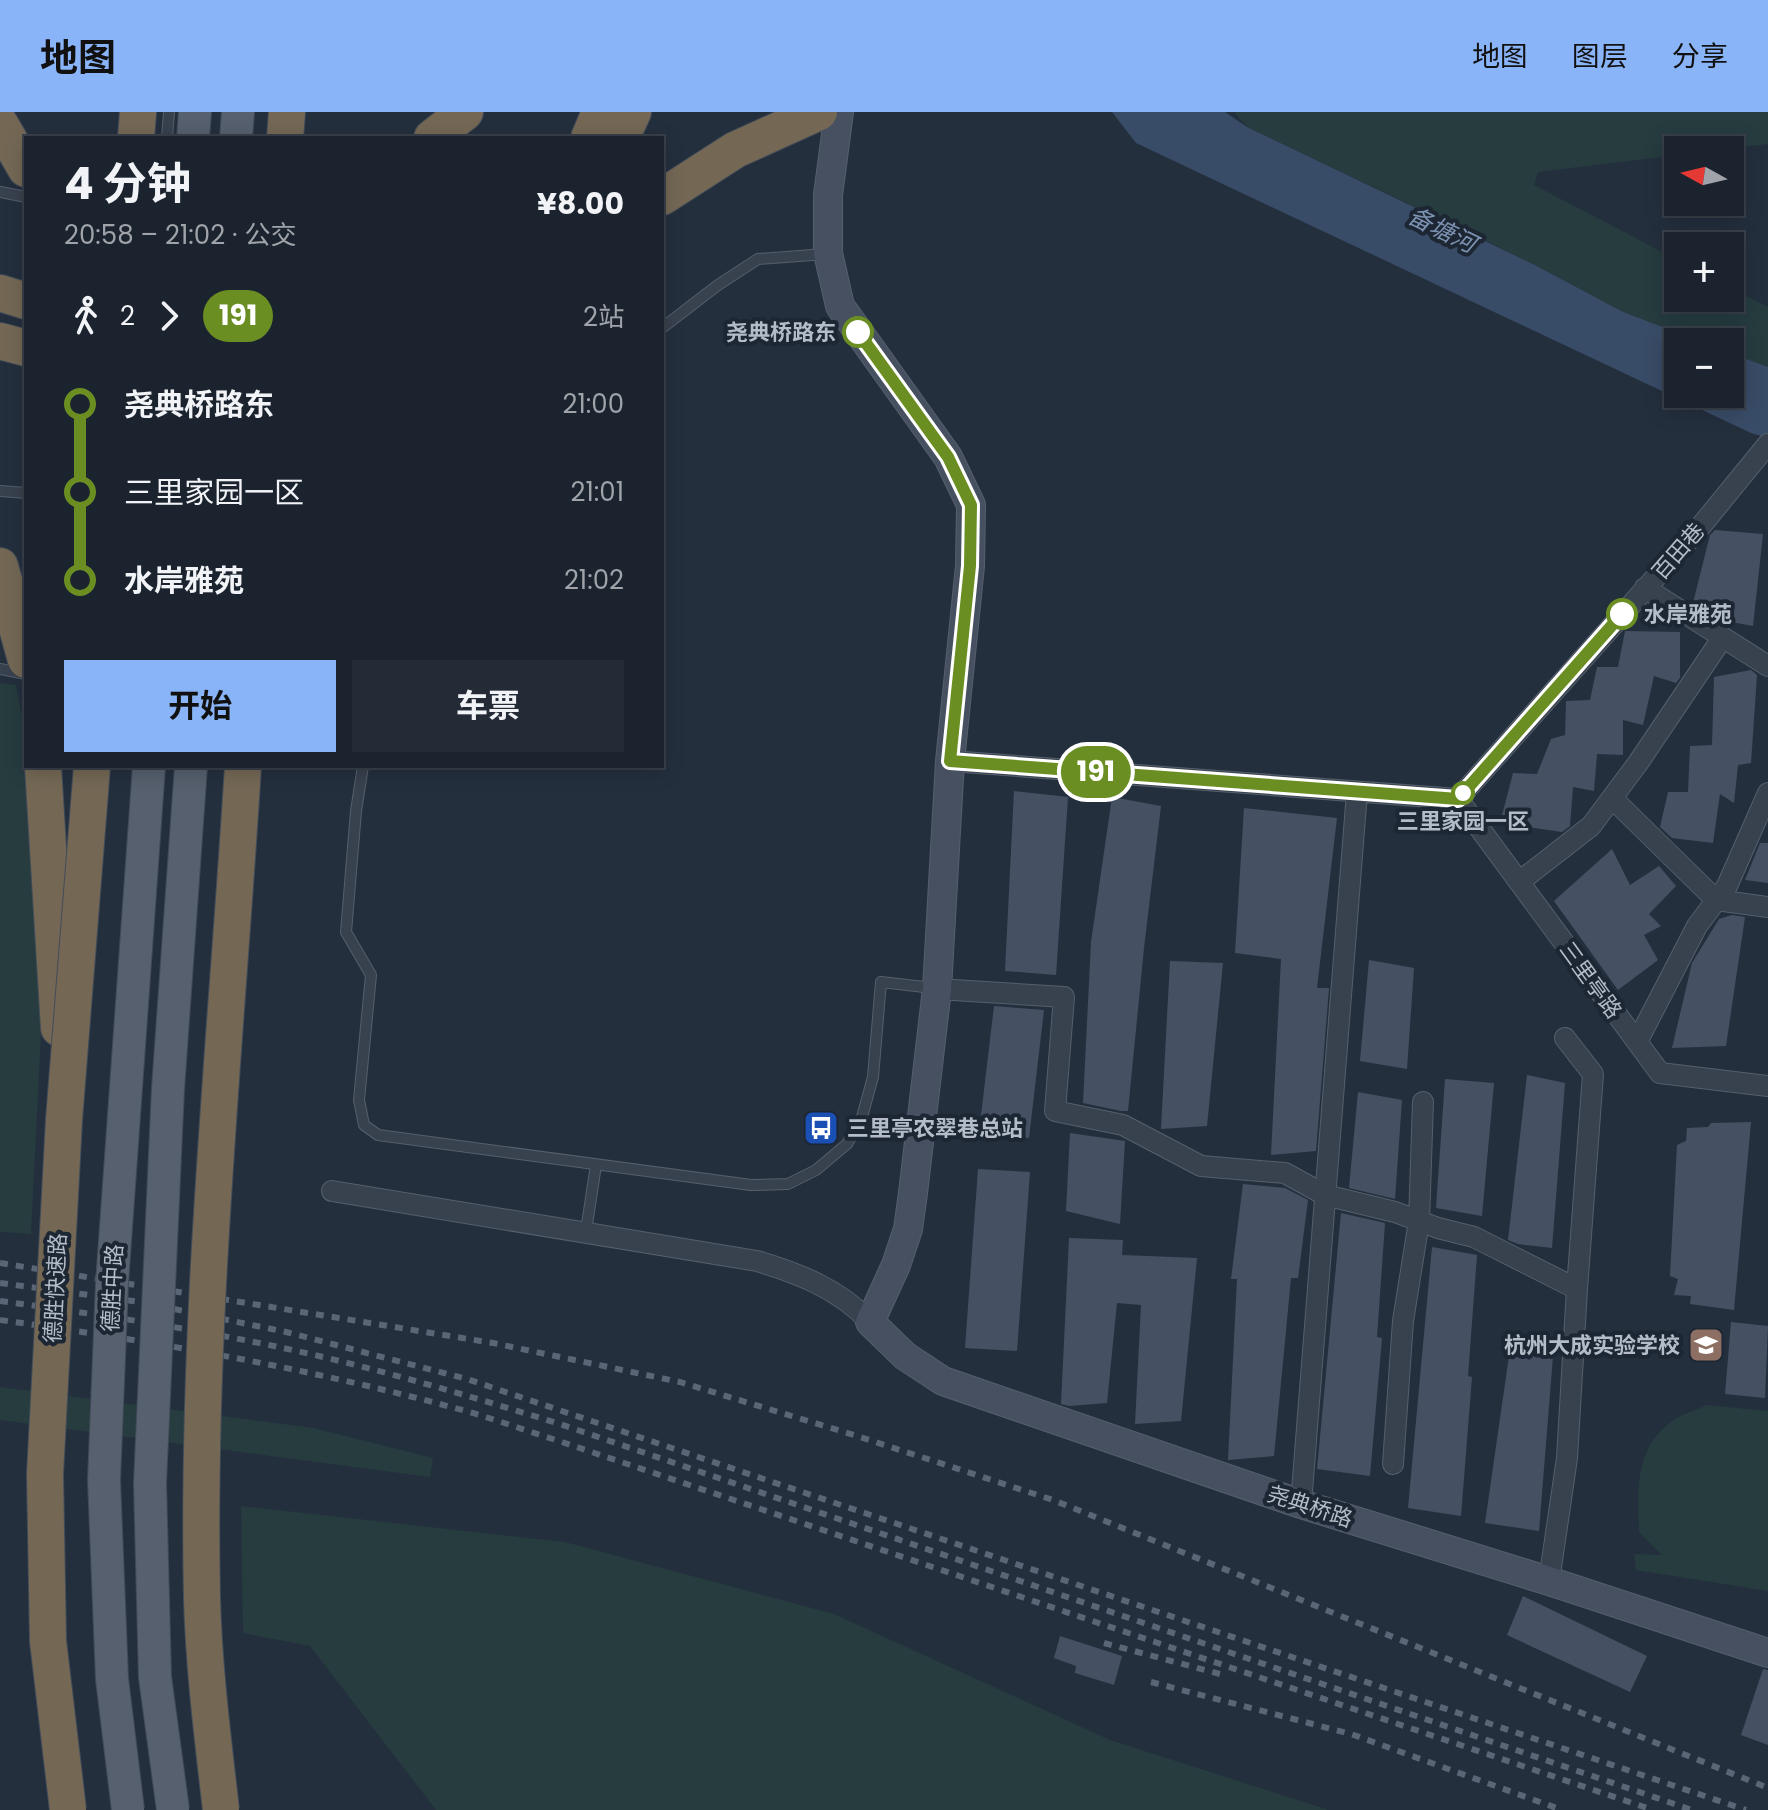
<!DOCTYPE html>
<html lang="zh">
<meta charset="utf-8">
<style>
:root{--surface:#1b232e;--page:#242b36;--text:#f1f3f6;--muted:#a0a4aa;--line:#39404a;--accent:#8ab4f8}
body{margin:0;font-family:Poppins,"Noto Sans SC",sans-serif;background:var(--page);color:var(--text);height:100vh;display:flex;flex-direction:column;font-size:30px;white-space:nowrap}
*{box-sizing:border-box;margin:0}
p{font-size:26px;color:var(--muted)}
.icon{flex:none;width:44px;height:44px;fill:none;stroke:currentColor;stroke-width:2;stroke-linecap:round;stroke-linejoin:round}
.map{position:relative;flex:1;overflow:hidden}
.panel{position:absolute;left:24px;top:24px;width:640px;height:632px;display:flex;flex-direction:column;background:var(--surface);border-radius:0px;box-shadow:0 4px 20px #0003,0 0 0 2px var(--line)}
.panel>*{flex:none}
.badge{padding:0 16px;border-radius:26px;font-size:28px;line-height:52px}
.needle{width:52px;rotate:278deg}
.buttons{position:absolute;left:1664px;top:24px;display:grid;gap:16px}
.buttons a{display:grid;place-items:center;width:80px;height:80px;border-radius:0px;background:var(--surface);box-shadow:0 4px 20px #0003,0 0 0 2px var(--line);font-size:40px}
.map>.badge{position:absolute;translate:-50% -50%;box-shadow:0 0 0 4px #fff}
.legs{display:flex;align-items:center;gap:12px;height:88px;padding:0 40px;font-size:26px}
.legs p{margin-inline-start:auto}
.head{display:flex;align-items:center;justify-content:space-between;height:136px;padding:0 40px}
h1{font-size:44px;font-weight:700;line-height:60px}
.button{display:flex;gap:16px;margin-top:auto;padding:16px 40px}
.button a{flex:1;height:92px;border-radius:0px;background:var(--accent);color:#111;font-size:32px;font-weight:700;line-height:92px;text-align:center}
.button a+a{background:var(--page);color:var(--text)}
ul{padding:0 40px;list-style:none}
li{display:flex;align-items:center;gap:28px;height:88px;font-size:30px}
li i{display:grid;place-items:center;width:12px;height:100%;margin:0 10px;background:currentColor}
li i::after{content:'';width:20px;height:20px;margin:-10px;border:6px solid;border-radius:50%;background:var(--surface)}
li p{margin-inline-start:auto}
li:first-child i{background:linear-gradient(#0000 50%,currentColor 0)}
li:last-child i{background:linear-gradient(currentColor 50%,#0000 0)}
header{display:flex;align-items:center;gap:48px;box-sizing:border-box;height:112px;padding:0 40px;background:var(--accent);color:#111}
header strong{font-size:38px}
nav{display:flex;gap:44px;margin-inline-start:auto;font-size:28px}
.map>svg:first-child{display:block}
.green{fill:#263c3f}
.water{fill:#394c67}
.building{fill:#455162}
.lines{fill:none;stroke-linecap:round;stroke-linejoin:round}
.lane-casing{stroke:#565f6c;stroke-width:12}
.street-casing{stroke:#565f6c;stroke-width:22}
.secondary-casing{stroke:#565f6c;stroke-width:30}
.primary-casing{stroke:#414a57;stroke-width:34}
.highway-casing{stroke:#434c59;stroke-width:38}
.lane{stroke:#38414e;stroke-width:10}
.street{stroke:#38414e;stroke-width:20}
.secondary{stroke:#465061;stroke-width:28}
.primary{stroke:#56606e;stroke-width:32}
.highway{stroke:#746855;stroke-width:36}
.rail{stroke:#5a6575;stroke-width:6;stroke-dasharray:8 8;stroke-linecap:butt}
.primary-bridge-casing{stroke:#414a57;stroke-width:34;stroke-linecap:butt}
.highway-bridge-casing{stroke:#434c59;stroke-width:38;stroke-linecap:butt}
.primary-bridge{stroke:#56606e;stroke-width:32}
.highway-bridge{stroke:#746855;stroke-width:36}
.line-1-casing{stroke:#fff;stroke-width:18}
.line-1{stroke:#6b8e23;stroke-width:12}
.stop-1-dot{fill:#fff;stroke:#6b8e23;stroke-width:4}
.labels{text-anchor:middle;stroke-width:8;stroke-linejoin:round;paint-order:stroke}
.stop-label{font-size:22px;font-weight:bold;fill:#b4bcc9;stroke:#1d2633;text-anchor:end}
.street-label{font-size:22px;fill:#b4bcc9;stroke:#1d2633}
.poi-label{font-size:22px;font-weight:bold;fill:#b4bcc9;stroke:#1d2633;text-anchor:start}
.water-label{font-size:24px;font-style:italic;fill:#7c92b1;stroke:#1d2633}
</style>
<header>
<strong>地图</strong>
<nav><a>地图</a><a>图层</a><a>分享</a></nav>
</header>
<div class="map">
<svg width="1768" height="1698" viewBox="0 0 1768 1698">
<rect width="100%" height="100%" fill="#242f3e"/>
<path class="green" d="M1234,0H1768V32L1717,38H1678V43L1538,60L1534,73L1678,148V186H1730V175L1768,195V255L1730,241V230C1659,230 1595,183 1533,152C1439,105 1342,61 1247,15Z
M0,571L16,573L25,620L43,881L31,1122L0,1120Z
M0,1275L313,1316L433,1346L430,1365L0,1308Z
M1707,1293L1768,1299V1479L1636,1458L1634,1442L1662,1443L1639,1420C1638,1379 1634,1336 1672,1309C1682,1302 1696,1298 1707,1293Z
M241,1394L565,1430L834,1502L1110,1628L1329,1698H436L310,1534L243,1521Z"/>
<path class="water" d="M1112,0H1225L1247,15L1535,153L1623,200L1702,230H1678V282H1730V241L1768,255V326L1751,321L1136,31Z"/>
<path class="building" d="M1715,418L1763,422L1753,514L1720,508L1693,491L1710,423Z
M1625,519L1680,520V566L1676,571L1654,564L1643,613L1623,608V643L1597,642L1594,679L1573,675L1570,714L1562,720L1500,711L1513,661L1537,662L1551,627L1565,623L1566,589L1590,588L1597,555H1618Z
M1751,558L1757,563L1751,651L1738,653L1734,691L1720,682L1713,731L1672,726L1660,715L1668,680H1688L1690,634L1712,633L1714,565Z
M1014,679L1068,685L1056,863L1005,859Z
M1112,685L1161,694L1144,836L1128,999H1121L1083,991L1091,830Z
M1244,696L1337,706L1317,876H1329L1316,1039L1271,1043L1281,847L1235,841Z
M1760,731H1768V771L1745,768Z
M1612,737L1630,773L1659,754L1676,774L1649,802L1661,814L1644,823L1658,848L1618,878L1554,789Z
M1732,803L1745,805L1726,934L1672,936L1692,851L1719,807Z
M1369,848L1414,856L1407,957L1360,949Z
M1170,849L1223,851L1207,1014L1161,1017Z
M994,894L1044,898L1029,1026L979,1020Z
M1527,963L1565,971L1552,1136L1518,1132L1508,1128Z
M1445,967L1494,971L1482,1104L1436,1096Z
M1358,980L1402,988L1395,1087L1349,1076Z
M1751,1010L1734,1198L1690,1192L1691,1184L1674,1183L1678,1167L1670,1164L1677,1033L1686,1029L1687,1016L1708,1015L1711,1011Z
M1070,1021L1125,1029L1120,1112L1066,1099Z
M978,1057L1030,1060L1017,1239L965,1236Z
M1243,1072L1285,1076L1308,1088L1298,1166H1291L1274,1344L1228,1348L1237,1167H1231Z
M1341,1101L1385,1111L1377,1225L1382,1226L1370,1364L1317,1357Z
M1069,1126L1123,1128L1122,1143L1197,1146L1181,1309L1135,1312L1141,1193L1117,1191L1107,1291L1069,1294L1061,1292Z
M1432,1135L1477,1143L1468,1264L1472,1265L1461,1404L1408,1396Z
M1731,1210L1768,1214L1765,1286L1725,1282Z
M1511,1230L1553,1244L1539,1419L1485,1411Z
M1523,1484L1647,1544L1630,1580L1507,1523Z
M1060,1524L1122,1544L1114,1573L1075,1561L1076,1554L1054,1546Z
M1763,1557L1768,1558V1633L1741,1623Z"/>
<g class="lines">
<defs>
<path id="lane" d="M167,26L169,0
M0,80L26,85
M662,216L718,173L758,147L826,142
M0,379L26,381
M0,557L26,562
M363,654L356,699L346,820L371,863L359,988L364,1013L378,1023L751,1073L788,1072L816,1058L847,1032L862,1005L873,965L881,870L933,876
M586,1119L596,1053"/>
<path id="street" d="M1645,476L1768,554
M950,649L1458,687
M1612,686L1716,788L1768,795
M1458,687L1696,420L1768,332
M1458,687L1660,961L1768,974
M1519,770L1591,714L1638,651L1723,525
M937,877L1064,885L1055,999L1123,1013L1201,1054L1285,1061L1325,1083L1395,1100L1438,1116L1474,1125L1577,1177L1567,1346L1549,1469
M1565,926L1593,962L1577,1177
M1637,930L1697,814L1727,774L1768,681
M332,1079L757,1149C800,1162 839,1177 870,1210
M1393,1352L1403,1209L1419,1109L1423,990
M1301,1392L1357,680"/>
<path id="secondary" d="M839,0L828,83V141L840,194L948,345L971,393L970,454L950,649L937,877L913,1081L908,1117L896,1153L870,1210L905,1244L943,1269L1301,1392L1549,1469L1768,1541"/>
<path id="primary" d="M193,26L195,0
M236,26L238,0"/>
<path id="highway" d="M0,12L26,57
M136,26L138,0
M285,26L287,0
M432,26L465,0
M589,26L600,0
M621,26L633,0
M662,85L735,38L819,0
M0,181L26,189
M0,229L26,236
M0,454L26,548
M43,654L59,916"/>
</defs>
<use href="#lane" class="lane-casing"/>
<use href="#street" class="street-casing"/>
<use href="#secondary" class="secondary-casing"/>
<use href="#primary" class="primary-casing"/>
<use href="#highway" class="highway-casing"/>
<use href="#lane" class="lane"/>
<use href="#street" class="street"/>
<use href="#secondary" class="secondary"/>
<use href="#primary" class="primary"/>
<use href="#highway" class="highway"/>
<path class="rail" d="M0,1151L493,1231L680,1270L854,1323L1053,1388L1768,1676
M0,1171L140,1190L286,1220L467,1267L1746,1698
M0,1189C95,1202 190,1216 283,1236C377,1256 469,1284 560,1312L1692,1698
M0,1208C151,1229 303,1255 451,1295C486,1304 521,1317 556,1328L1653,1698
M1104,1531L1220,1562
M1151,1570L1351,1622L1562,1698"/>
<defs>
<path id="primary-bridge" d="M128,1698L112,1567L104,1368L112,1171L149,654
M173,1698L155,1565L150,1371L168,977L191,654"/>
<path id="highway-bridge" d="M68,1698L48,1529L45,1362L64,1008L92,654
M221,1698C213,1628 204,1558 202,1487C196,1209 226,931 243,654"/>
</defs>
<use href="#primary-bridge" class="primary-bridge-casing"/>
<use href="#highway-bridge" class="highway-bridge-casing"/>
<use href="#primary-bridge" class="primary-bridge"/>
<use href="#highway-bridge" class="highway-bridge"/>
</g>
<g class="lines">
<defs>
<path id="line-1" d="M858,220L948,345L971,393L970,454L950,649L1458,687L1622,502"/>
</defs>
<use href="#line-1" class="line-1-casing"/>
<use href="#line-1" class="line-1"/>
</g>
<defs>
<symbol id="bus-square" viewBox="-11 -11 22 22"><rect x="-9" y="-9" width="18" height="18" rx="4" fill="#1a4fb4" stroke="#1d2633"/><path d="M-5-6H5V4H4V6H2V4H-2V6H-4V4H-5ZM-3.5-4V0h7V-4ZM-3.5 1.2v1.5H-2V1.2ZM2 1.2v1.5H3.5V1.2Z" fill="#fff"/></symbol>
<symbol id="school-square" viewBox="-11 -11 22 22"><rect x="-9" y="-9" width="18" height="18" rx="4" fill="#8d6e63" stroke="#1d2633"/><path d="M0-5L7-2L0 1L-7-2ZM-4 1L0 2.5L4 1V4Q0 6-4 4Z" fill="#fff"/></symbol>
</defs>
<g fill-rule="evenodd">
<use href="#bus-square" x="801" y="996" width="40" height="40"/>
<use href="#school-square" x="1686" y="1213" width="40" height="40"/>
</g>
<g class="stop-1-dot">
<circle cx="858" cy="220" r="14"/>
<circle cx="1622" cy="502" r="14"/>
<circle cx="1463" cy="681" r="10"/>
</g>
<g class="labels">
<g class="stop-label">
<text x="836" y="228">尧典桥路东</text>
<text x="1644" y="510" text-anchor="start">水岸雅苑</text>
<text x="1463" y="717" text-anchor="middle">三里家园一区</text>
</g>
<g class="street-label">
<text transform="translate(1678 439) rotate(-49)" y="8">百田巷</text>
<text transform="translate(1591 868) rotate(54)" y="8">三里亭路</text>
<text transform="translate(55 1176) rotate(-87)" y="8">德胜快速路</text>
<text transform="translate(112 1176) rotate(-87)" y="8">德胜中路</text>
<text transform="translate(1310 1394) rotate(18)" y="8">尧典桥路</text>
</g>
<g class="poi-label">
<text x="847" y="1024">三里亭农翠巷总站</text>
<text x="1680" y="1241" text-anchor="end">杭州大成实验学校</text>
</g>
<g class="water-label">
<text transform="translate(1442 118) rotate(26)" y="8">备塘河</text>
</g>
</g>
</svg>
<div class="buttons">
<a><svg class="needle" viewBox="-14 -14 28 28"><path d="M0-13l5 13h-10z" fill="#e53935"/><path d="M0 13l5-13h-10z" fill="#a0a4aa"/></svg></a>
<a>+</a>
<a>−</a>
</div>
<b class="badge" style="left:1096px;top:660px;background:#6b8e23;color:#fff">191</b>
<section class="panel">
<div class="head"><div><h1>4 分钟</h1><p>20:58 – 21:02 · 公交</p></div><b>¥8.00</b></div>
<div class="legs"><svg class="icon" aria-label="walk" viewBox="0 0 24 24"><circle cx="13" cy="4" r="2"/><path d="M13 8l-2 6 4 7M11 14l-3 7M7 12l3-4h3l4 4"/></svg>2<svg class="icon" aria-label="forward" viewBox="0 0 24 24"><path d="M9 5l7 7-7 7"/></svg><b class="badge" style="background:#6b8e23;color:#fff">191</b><p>2站</p></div>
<ul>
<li><i style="color:#6b8e23"></i><b>尧典桥路东</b><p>21:00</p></li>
<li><i style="color:#6b8e23"></i><span>三里家园一区</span><p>21:01</p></li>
<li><i style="color:#6b8e23"></i><b>水岸雅苑</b><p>21:02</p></li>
</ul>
<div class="button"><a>开始</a><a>车票</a></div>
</section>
</div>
